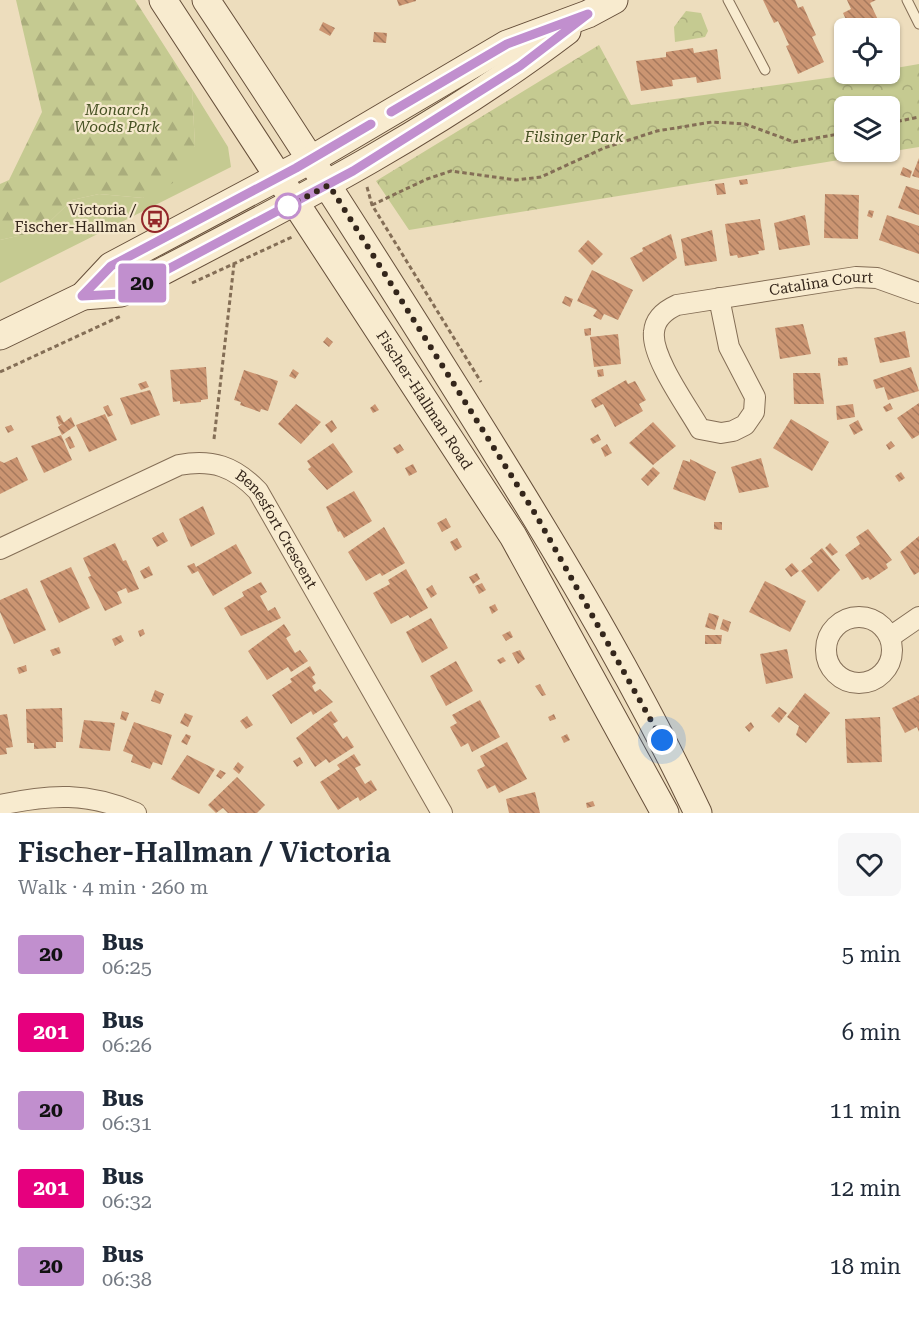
<!DOCTYPE html>
<meta charset="utf-8">
<style>
:root{--surface:#fff;--page:#f6f6f7;--text:#1f2937;--muted:#747a83}
body{margin:0;font-family:"Roboto Serif",serif;background:var(--page);color:var(--text);height:100vh;display:flex;flex-direction:column;font-size:22px;white-space:nowrap}
*{box-sizing:border-box;margin:0}
p{font-size:20px;color:var(--muted)}
.icon{flex:none;width:33px;height:33px;fill:none;stroke:currentColor;stroke-width:2;stroke-linecap:round;stroke-linejoin:round}
.map{position:relative;height:813px;overflow:hidden}
.side{display:flex;flex-direction:column;background:var(--surface);flex:1}
.side>*{flex:none}
.badge{padding:0 12px;border-radius:4px;font-size:21px;line-height:39px}
.buttons{position:absolute;left:834px;top:18px;display:grid;gap:12px}
.buttons a{display:grid;place-items:center;width:66px;height:66px;border-radius:9px;background:var(--surface);box-shadow:0 2px 4px #0004;font-size:30px}
.you{position:absolute;width:30px;height:30px;margin:-15px;border:4px solid #fff;border-radius:50%;background:#1a73e8;box-shadow:0 0 0 9px #1a73e833}
.map>.badge{position:absolute;translate:-50% -50%;box-shadow:0 0 0 3px #fff}
.round{display:grid;place-items:center;flex:none;width:63px;height:63px;border-radius:9px;background:var(--page)}
.overview{display:flex;align-items:center;justify-content:space-between;height:102px;padding:0 18px}
h1{font-size:28px;font-weight:600;line-height:45px}
ul{padding:0;list-style:none}
li{display:flex;align-items:center;gap:18px;height:78px;padding:0 18px}
li div{flex:1}
li b{display:block;font-size:22px}
li em{font-style:normal}
li .badge{min-width:66px;font-weight:700;text-align:center}
.map>svg:first-child{display:block}
.grass{fill:#c5ca91}
.forest{fill:url(#forest-firs)}
.park{fill:url(#park-crowns);fill-rule:evenodd}
.building{fill:url(#building-back-hatch)}
.lines{fill:none;stroke-linecap:round;stroke-linejoin:round}
.lane-casing{stroke:#846e56;stroke-width:11}
.street-casing{stroke:#846e56;stroke-width:22}
.secondary-casing{stroke:#664f3a;stroke-width:29}
.path{stroke:#846e56;stroke-width:3;stroke-dasharray:4.5 3;stroke-linecap:butt}
.lane{stroke:#f8ebcf;stroke-width:9}
.street{stroke:#f8ebcf;stroke-width:20}
.secondary{stroke:#f8ebcf;stroke-width:27}
.line-casing{stroke:#fff;stroke-width:14}
.line{stroke:#c18fce;stroke-width:9}
.walk{stroke:#34261b;stroke-width:6;stroke-dasharray:0 10.8}
.stop-dot{fill:#fff;stroke:#c18fce;stroke-width:3}
.labels{text-anchor:middle;stroke-width:4.5;stroke-linejoin:round;paint-order:stroke}
.park-label{font-size:15px;font-style:italic;fill:#455022;stroke:#f5e8cc}
.poi-label{font-size:15px;fill:#34261b;stroke:#f5e8cc;text-anchor:end}
.street-label{font-size:15px;fill:#34261b;stroke:#f5e8cc}
</style>
<div class="map">
<svg width="919" height="813" viewBox="0 0 919 813">
<defs>
<pattern id="forest-firs" width="22" height="20" patternUnits="userSpaceOnUse" patternTransform="scale(1.5)"><rect width="22" height="20" fill="#c5ca91"/><path d="M5 1l3.5 6h-7zM16 11l3.5 6h-7z" fill="#aaad7c"/></pattern>
<pattern id="park-crowns" width="20" height="18" patternUnits="userSpaceOnUse" patternTransform="scale(1.5)"><rect width="20" height="18" fill="#c5ca91"/><path d="M2 6a3 3 0 1 1 6 0M12 15a3 3 0 1 1 6 0" fill="none" stroke="#aaad7c"/></pattern>
<pattern id="building-back-hatch" width="6" height="6" patternUnits="userSpaceOnUse" patternTransform="scale(1.5)"><rect width="6" height="6" fill="#cb9572"/><path d="M-1 5l2 2M0 0l6 6M5-1l2 2" fill="none" stroke="#a6795d"/></pattern>
</defs>
<rect width="100%" height="100%" fill="#edddbd"/>
<path class="grass" d="M192,89L228,147L231,167L0,283V240L40,231L72,200L99,194L143,198L195,146Z"/>
<path class="forest" d="M16,0H135L192,89L195,146L173,183L143,198L99,194L72,200L40,231L0,240V184L9,180L42,112Z"/>
<path class="park" d="M686,11L701,13L708,31L705,37L675,42L674,27Z
M599,45L631,105L856,74H890V69L919,64V147L409,230L376,181ZM844,106H890V152H844Z"/>
<path class="building" d="M397,0H416V1L399,6Z
M763,0H795L798,8L803,6L816,35L812,37L824,62L798,74L786,46L789,45L778,21L774,23Z
M847,0H876L870,3L881,26L885,25L887,28H850L843,13L851,9Z
M323,22L335,28L330,36L319,30Z
M374,32L387,33L386,43L373,42Z
M890,33L898,52L890,56Z
M693,48L694,53L717,49L721,79L697,83L696,77L672,80L673,86L641,91L636,61L666,57V52Z
M919,158V178L912,176Z
M903,167L912,171L910,178L900,175Z
M747,179L748,184L740,185L739,180Z
M724,183L726,194L717,195L715,184Z
M906,186L919,190V215L898,208Z
M825,194L859,195L858,239L824,238Z
M869,210L874,211L872,218L867,216Z
M805,215L810,245L779,250L774,223Z
M887,215L919,226V254L879,240Z
M760,219L765,250L758,251L759,254L738,258L737,255L730,256L725,224Z
M712,230L717,261L685,266L681,239Z
M671,234L677,258L643,282L630,258L643,251L642,248Z
M588,240L603,254L592,265L578,251Z
M592,270L633,290L618,320L604,314L601,320L593,316L597,310L577,301Z
M565,296L573,299L570,307L562,303Z
M803,324L811,354L780,359L775,328Z
M591,328V335L585,336L584,329Z
M905,331L910,357L880,363L874,338Z
M618,334L621,364L594,367L590,337Z
M327,337L333,342L329,347L323,342Z
M847,357L848,365L838,366V358Z
M206,367L208,399L201,400V402L180,404V401L173,402L170,370Z
M911,367L919,391L888,400L884,387L876,389L873,380Z
M293,369L299,373L295,379L289,376Z
M603,369L604,376L598,377L597,370Z
M244,370L278,381L268,411L261,409L260,412L240,405L241,402L234,400Z
M793,373H820L824,404H794Z
M626,380L628,384L635,381L646,400L639,404L643,411L615,427L603,404L595,408L591,400Z
M146,381L149,387L141,390L138,384Z
M150,390L160,415L131,425L120,398Z
M890,403L893,409L886,412L883,407Z
M919,403V435L912,439L897,418Z
M296,404L321,422L301,444L278,424Z
M375,404L379,410L373,413L370,408Z
M853,404L855,417L837,420L836,406Z
M108,405L113,415L108,417L103,407Z
M105,414L117,440L89,452L76,425Z
M60,415L64,423L59,425L56,417Z
M71,417L75,426L62,435L58,427Z
M791,419L829,442L812,471L773,448Z
M332,420L337,428L331,433L325,425Z
M858,420L863,430L854,435L849,425Z
M653,422L676,446L653,465L629,443Z
M11,425L14,430L8,433L5,427Z
M598,434L601,440L593,444L590,439Z
M61,435L72,460L44,473L31,446Z
M70,436L75,447L70,449L65,439Z
M891,441L895,446L889,450L886,445Z
M333,443L353,472L327,490L308,469L311,467L307,461Z
M400,444L404,450L397,454L393,448Z
M607,444L612,453L605,457L601,448Z
M17,457L28,480L0,494V461L4,463Z
M761,458L769,487L739,493L731,467Z
M690,459L716,472L705,501L673,489L683,460L690,462Z
M413,464L417,472L409,476L405,468Z
M653,467L660,473L648,486L641,479Z
M901,472L905,478L899,482L895,476Z
M354,491L372,521L344,538L340,531L338,532L326,507Z
M203,506L215,534L191,547L179,519Z
M446,518L451,527L442,532L437,523Z
M714,522H722V530L714,529Z
M384,527L405,563L382,576L380,573L366,581L348,552Z
M868,529L892,560L886,564L888,568L870,580L868,577L862,580L845,555L860,544L856,537Z
M163,532L168,541L157,547L152,538Z
M919,536V572L914,575L900,552Z
M457,538L462,547L455,551L450,542Z
M115,543L123,561L126,560L139,589L128,593L126,588L117,592L122,603L105,611L88,577L91,576L83,558Z
M830,543L838,552L832,556L825,548Z
M236,544L252,573L213,596L198,571L192,574L187,566L194,563L196,567Z
M822,548L840,570L818,592L801,571L813,562L810,558Z
M792,563L799,571L791,577L785,569Z
M149,566L153,575L144,579L140,571Z
M71,567L90,608L59,623L40,581Z
M406,569L428,608L410,618L408,615L391,624L373,593L390,584L388,580Z
M477,573L480,579L473,584L469,577Z
M765,581L806,601L790,632L749,612Z
M261,582L267,592L260,596L268,611L275,607L281,618L241,636L224,608L244,596L242,592Z
M482,583L486,590L479,594L475,586Z
M432,585L437,594L431,598L426,589Z
M27,588L46,630L14,644L0,612V600Z
M495,604L498,610L492,614L489,607Z
M709,613L719,616L715,630L705,627Z
M431,618L448,648L422,663L406,632Z
M723,619L731,622L728,632L720,629Z
M284,624L291,635L286,638L295,653L300,650L308,661L291,672L288,667L267,680L248,651Z
M143,629L145,634L140,637L138,631Z
M510,631L513,637L506,641L502,635Z
M121,635L124,641L115,646L112,639Z
M705,635H722L721,644H705Z
M59,647L61,653L53,656L50,650Z
M787,649L793,678L766,684L760,654Z
M520,650L525,659L518,664L512,653Z
M503,657L506,661L500,664L497,660Z
M456,661L473,691L446,706L430,676Z
M26,665L27,671L19,674L17,668Z
M310,666L315,675L312,677L316,683L312,686L315,692L320,689L333,702L313,715L311,711L291,724L272,695L292,682L290,679Z
M540,684L546,695L542,696L535,686Z
M155,690L164,694L160,704L151,701Z
M805,693L830,713L806,743L796,735L799,726L787,717Z
M919,695V732L917,727L905,733L892,708Z
M480,700L500,737L472,752L468,743L461,747L450,727L457,723L452,715Z
M779,707L787,713L779,723L771,716Z
M62,708L63,742H56V748L34,749V743H27L26,709Z
M122,711L129,713L126,721L120,719Z
M331,711L338,721L333,724L343,739L347,736L354,747L329,763L326,759L315,767L296,738Z
M185,713L193,716L188,727L180,723Z
M7,714L13,747L6,748L7,754L0,755V715Z
M554,714L556,719L550,721L548,717Z
M247,716L253,725L246,729L240,721Z
M880,717L882,762L847,763L845,719Z
M84,720L115,723L110,751L79,748Z
M134,722L172,735L162,765L153,762L150,769L131,762L133,755L123,751Z
M751,722L754,727L749,732L745,727Z
M186,734L191,736L187,745L181,742Z
M567,734L570,740L564,743L561,737Z
M507,742L527,779L499,793L495,785L487,789L477,770L485,766L480,756Z
M354,754L361,765L355,768L365,784L371,780L377,790L360,801L358,797L338,810L320,782L340,769L337,765Z
M187,755L215,769L199,794L171,779Z
M300,757L303,763L297,767L293,761Z
M238,762L244,767L239,774L233,769Z
M220,770L226,773L221,779L216,776Z
M237,777L265,805L257,813H228L223,808L216,813L208,805Z
M535,792L540,813H509L506,799Z
M593,801L595,806L587,808L586,803Z"/>
<g class="lines">
<defs>
<path id="lane" d="M728,0L765,70
M907,0L919,24"/>
<g id="street">
<path id="s1" d="M719,298L729,347L755,397L754,412L745,425L733,431L721,433L700,429C687,406 651,357 654,332C655,318 666,310 677,305L856,277L877,278L919,293"/>
<path id="s2" d="M0,549L179,465C212,459 234,466 258,491L442,813"/>
<circle cx="859" cy="650" r="33"/>
<path d="M890,637L919,617"/>
<path d="M0,805C50,794 88,792 136,813"/>
</g>
<g id="secondary">
<path id="s3" d="M163,0L513,536L665,813"/>
<path d="M206,0C292,129 375,259 457,390C543,527 629,667 698,813"/>
<path d="M83,296L121,293C274,213 429,136 567,31"/>
<path d="M0,336L83,296L111,266L312,159L507,44L588,14L614,0"/>
</g>
</defs>
<use href="#lane" class="lane-casing"/>
<use href="#street" class="street-casing"/>
<use href="#secondary" class="secondary-casing"/>
<path class="path" d="M890,123L919,117
M367,187L372,205L481,382
M372,205L427,179L451,171L516,180L541,177L604,148L657,131L712,122L745,124L794,142L844,133
M192,283L292,237
M0,372L121,316
M214,439L234,264"/>
<use href="#lane" class="lane"/>
<use href="#street" class="street"/>
<use href="#secondary" class="secondary"/>
</g>
<g class="lines">
<defs>
<path id="line" d="M371,124L296,168L111,266L82,296L121,294L353,171L520,66L588,14L507,44L391,112"/>
</defs>
<use href="#line" class="line-casing"/>
<use href="#line" class="line"/>
<path class="walk" d="M288,206L329,185L536,515L662,740"/>
</g>
<defs>
<symbol id="bus-ring" viewBox="-11 -11 22 22"><circle r="9.5" fill="#f5e8cc" stroke="#93272a" stroke-width="1.5"/><path d="M-5-6H5V4H4V6H2V4H-2V6H-4V4H-5ZM-3.5-4V0h7V-4ZM-3.5 1.2v1.5H-2V1.2ZM2 1.2v1.5H3.5V1.2Z" fill="#93272a"/></symbol>
</defs>
<g fill-rule="evenodd">
<use href="#bus-ring" x="140" y="204" width="30" height="30"/>
</g>
<circle class="stop-dot" cx="288" cy="206" r="12"/>
<g class="labels">
<g class="park-label">
<text x="117" y="115">Monarch<tspan x="117" dy="17">Woods Park</tspan></text>
<text x="574" y="142">Filsinger Park</text>
</g>
<g class="poi-label">
<text x="136" y="215">Victoria /<tspan x="136" dy="17">Fischer-Hallman</tspan></text>
</g>
<g class="street-label">
<text dy="5" stroke="none"><textPath href="#s1" startOffset="476">Catalina Court</textPath></text>
<text dy="5" stroke="none"><textPath href="#s3" startOffset="478">Fischer-Hallman Road</textPath></text>
<text dy="5" stroke="none"><textPath href="#s2" startOffset="327">Benesfort Crescent</textPath></text>
</g>
</g>
</svg>
<div class="buttons">
<a><svg class="icon" aria-label="locate" viewBox="0 0 24 24"><circle cx="12" cy="12" r="6"/><path d="M12 2v4M12 18v4M2 12h4M18 12h4"/></svg></a>
<a><svg class="icon" aria-label="layers" viewBox="0 0 24 24"><path d="M12 4l9 5-9 5-9-5zM3 14l9 5 9-5"/></svg></a>
</div>
<div class="you" style="left:662px;top:740px"></div>
<b class="badge" style="left:142px;top:283px;background:#c18fce;color:#111">20</b>
</div>
<section class="side">
<div class="overview"><div><h1>Fischer-Hallman / Victoria</h1><p>Walk · 4 min · 260 m</p></div><a class="round"><svg class="icon" aria-label="heart" viewBox="0 0 24 24"><path d="M12 20l-8-8c-3-5 5-10 8-4 3-6 11-1 8 4z"/></svg></a></div>
<ul>
<li><span class="badge" style="background:#c18fce;color:#111">20</span><div><b>Bus</b><p>06:25</p></div><em>5 min</em></li>
<li><span class="badge" style="background:#e6007e;color:#fff">201</span><div><b>Bus</b><p>06:26</p></div><em>6 min</em></li>
<li><span class="badge" style="background:#c18fce;color:#111">20</span><div><b>Bus</b><p>06:31</p></div><em>11 min</em></li>
<li><span class="badge" style="background:#e6007e;color:#fff">201</span><div><b>Bus</b><p>06:32</p></div><em>12 min</em></li>
<li><span class="badge" style="background:#c18fce;color:#111">20</span><div><b>Bus</b><p>06:38</p></div><em>18 min</em></li>
</ul>
</section>
